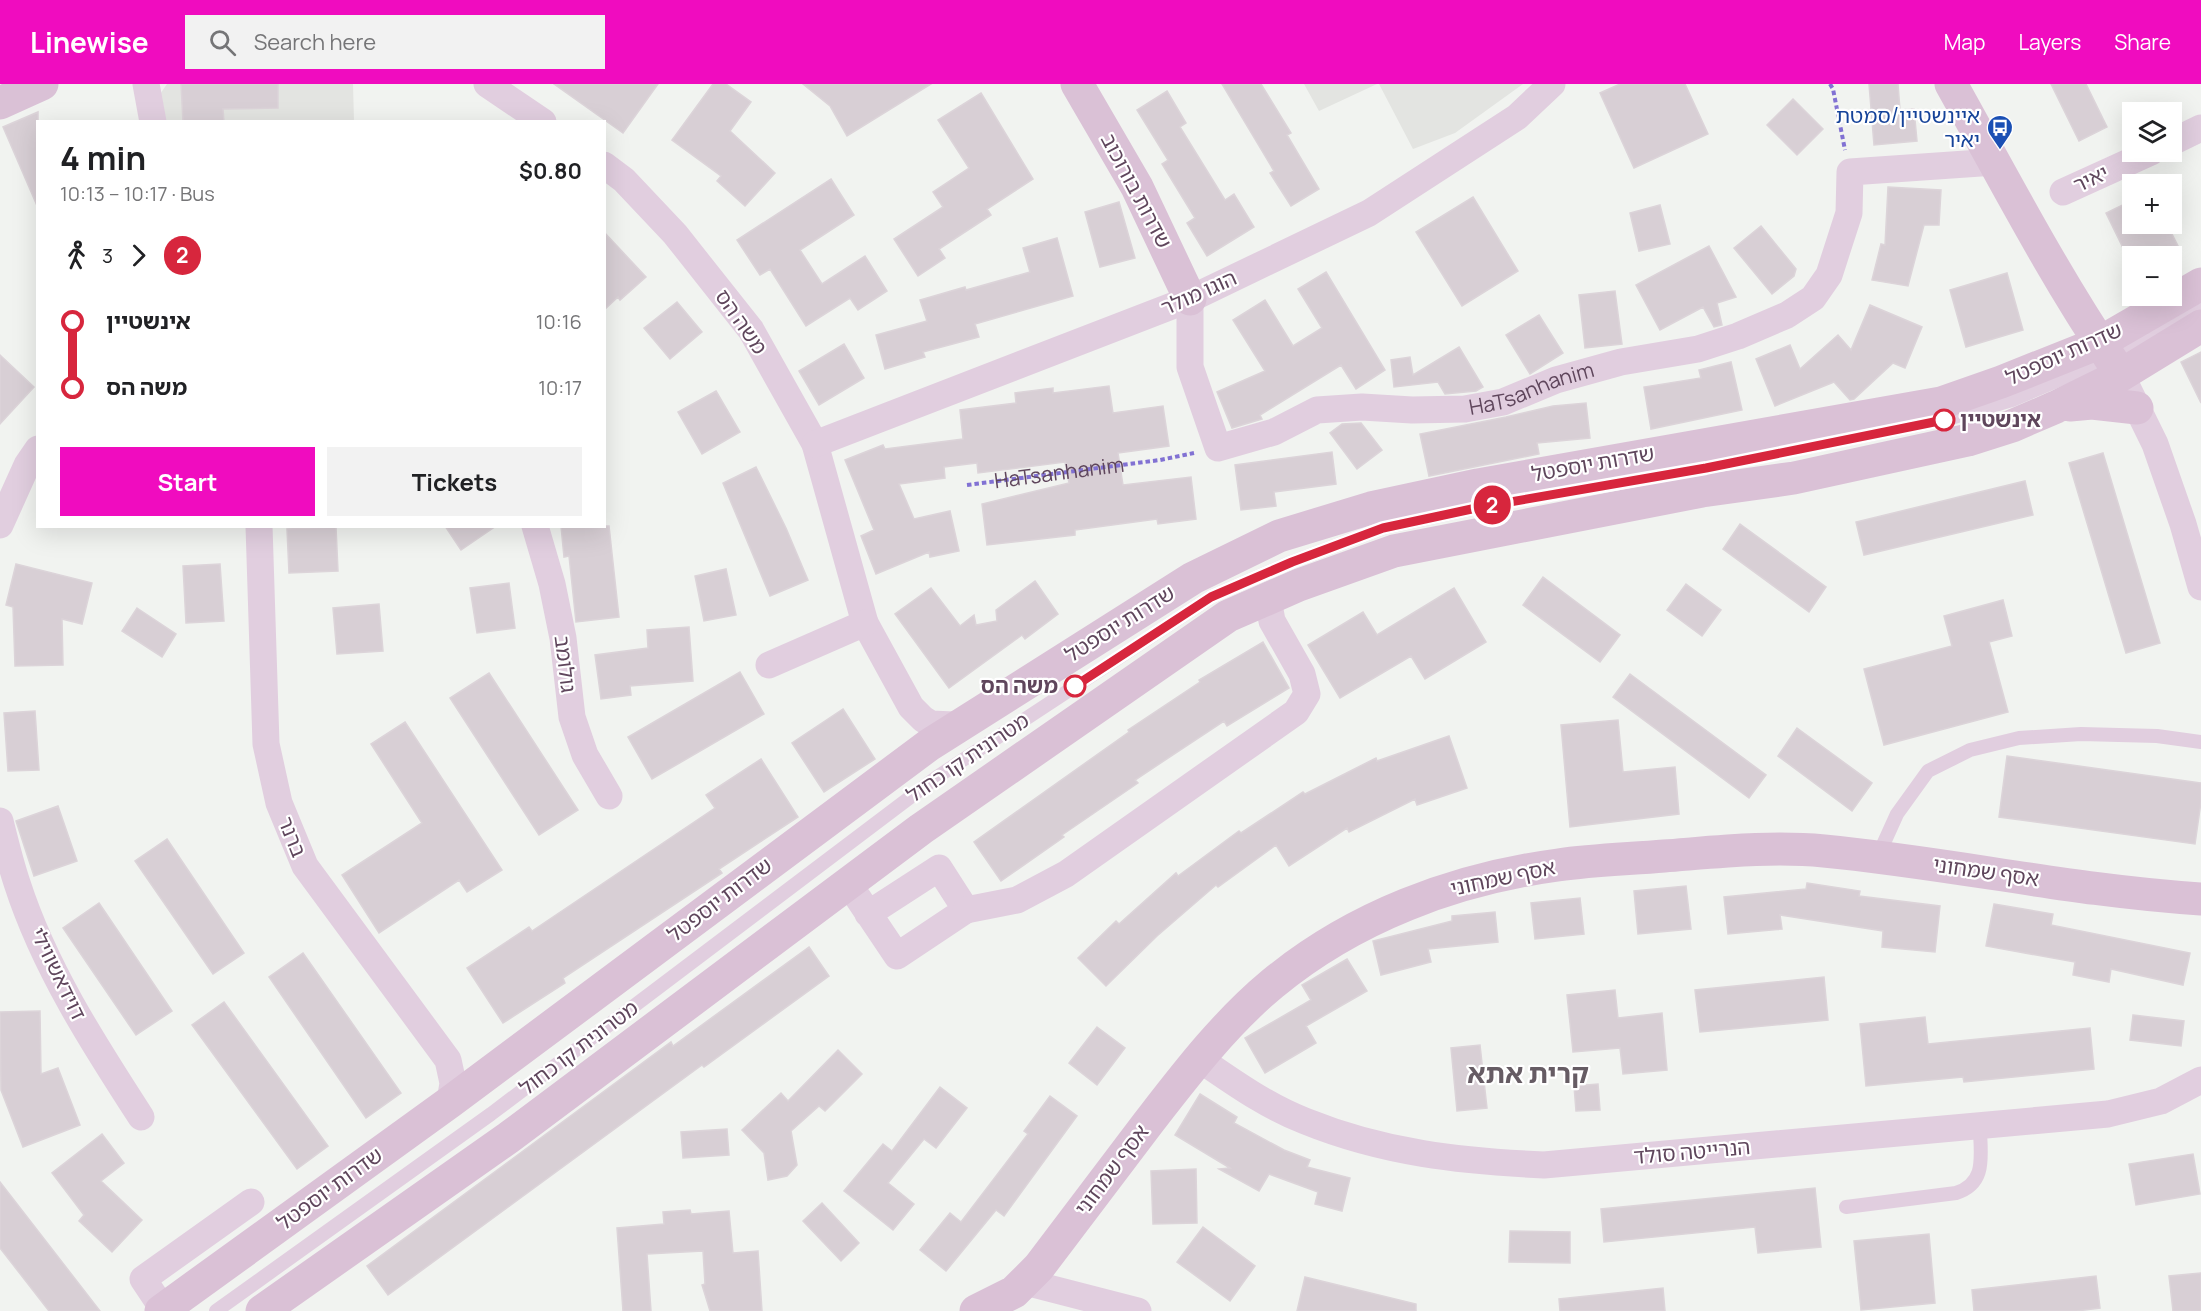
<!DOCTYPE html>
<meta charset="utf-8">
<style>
:root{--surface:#fff;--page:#f2f2f2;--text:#202124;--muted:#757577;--accent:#f00cbf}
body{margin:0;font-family:Manrope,"Noto Sans Hebrew",sans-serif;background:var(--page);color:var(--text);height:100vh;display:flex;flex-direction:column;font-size:22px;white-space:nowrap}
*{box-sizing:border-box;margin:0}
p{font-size:20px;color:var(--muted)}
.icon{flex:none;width:33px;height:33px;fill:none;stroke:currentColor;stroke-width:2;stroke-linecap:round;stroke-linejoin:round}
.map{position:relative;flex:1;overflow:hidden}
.sheet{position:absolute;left:36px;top:36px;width:570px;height:408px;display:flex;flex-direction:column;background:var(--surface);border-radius:0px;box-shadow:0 6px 24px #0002}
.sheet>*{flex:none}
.badge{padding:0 12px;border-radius:20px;font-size:21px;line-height:39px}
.controls{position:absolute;left:2122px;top:18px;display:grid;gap:12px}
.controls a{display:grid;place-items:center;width:60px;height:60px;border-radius:0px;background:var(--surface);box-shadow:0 6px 24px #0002;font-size:30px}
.map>.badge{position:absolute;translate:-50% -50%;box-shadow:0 0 0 3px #fff}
.legs{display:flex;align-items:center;gap:9px;height:66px;padding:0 24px;font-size:20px}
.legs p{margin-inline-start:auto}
.overview{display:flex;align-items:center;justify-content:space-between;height:102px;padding:0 24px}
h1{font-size:33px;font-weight:700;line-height:45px}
.cta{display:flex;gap:12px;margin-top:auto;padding:12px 24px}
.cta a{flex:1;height:69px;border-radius:0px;background:var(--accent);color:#fff;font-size:24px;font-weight:700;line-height:69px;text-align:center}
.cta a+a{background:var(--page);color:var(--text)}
ul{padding:0 24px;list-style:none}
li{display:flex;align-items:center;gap:21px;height:66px;font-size:22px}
li i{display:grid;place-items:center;width:9px;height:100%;margin:0 8px;background:currentColor}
li i::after{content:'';width:15px;height:15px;margin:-8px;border:4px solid;border-radius:50%;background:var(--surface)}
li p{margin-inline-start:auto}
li:first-child i{background:linear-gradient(#0000 50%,currentColor 0)}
li:last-child i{background:linear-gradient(currentColor 50%,#0000 0)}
header{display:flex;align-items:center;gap:36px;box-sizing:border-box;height:84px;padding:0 30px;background:var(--accent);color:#fff}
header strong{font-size:28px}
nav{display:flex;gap:33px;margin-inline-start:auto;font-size:21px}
.search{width:420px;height:54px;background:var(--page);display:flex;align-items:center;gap:15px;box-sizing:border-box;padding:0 21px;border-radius:0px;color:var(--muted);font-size:22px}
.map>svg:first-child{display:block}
.education{fill:#e3e4e1}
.building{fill:#d8cfd5;stroke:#dcd4d9;stroke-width:1.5}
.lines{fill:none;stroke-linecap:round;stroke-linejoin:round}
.path{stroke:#8171d3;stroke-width:4;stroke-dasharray:4.5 3;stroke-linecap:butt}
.lane{stroke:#e1cedf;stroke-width:14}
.street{stroke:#e1cedf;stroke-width:27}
.secondary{stroke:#dac1d6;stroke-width:33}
.line-1-casing{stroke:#fff;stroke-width:14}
.line-1{stroke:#d7263d;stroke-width:9}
.stop-1-dot{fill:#fff;stroke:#d7263d;stroke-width:3}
.labels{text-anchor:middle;stroke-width:4.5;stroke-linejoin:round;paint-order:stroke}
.transit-label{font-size:21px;fill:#164399;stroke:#fff;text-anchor:end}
.street-label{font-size:21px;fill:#5f465c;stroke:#fff}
.stop-label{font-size:21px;font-weight:bold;fill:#5f465c;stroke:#fff;text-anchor:start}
.district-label{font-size:27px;font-weight:bold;fill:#665c64;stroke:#fff}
</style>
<header>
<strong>Linewise</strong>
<div class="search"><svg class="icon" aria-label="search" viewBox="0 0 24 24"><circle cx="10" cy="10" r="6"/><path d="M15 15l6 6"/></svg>Search here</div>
<nav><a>Map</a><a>Layers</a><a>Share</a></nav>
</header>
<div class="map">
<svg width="2201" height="1227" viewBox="0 0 2201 1227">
<rect width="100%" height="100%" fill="#f1f3f0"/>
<path class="education" d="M167,0H353L354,37H160L156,16Z
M1304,0H1377L1319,27Z
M1379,0H1523L1455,49L1413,65Z"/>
<path class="building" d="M181,0H278V24L223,25L224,38H183Z
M554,0H658L623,49Z
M713,0H726L751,18L730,47L775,89L745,122L717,97L721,92L672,56Z
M803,0H931L847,52L830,22Z
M1222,0H1261L1291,49L1287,51L1319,105L1291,122L1270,89L1274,87Z
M1620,0H1685L1708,50L1634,84L1600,9Z
M1869,0H1898L1900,26L1914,25L1917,57L1874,61Z
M2051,0H2086L2107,43L2079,57Z
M1167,7L1186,39L1180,43L1225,116L1234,110L1254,143L1207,172L1187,139L1195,134L1162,80L1168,76L1137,26Z
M981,9L1033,95L987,125L991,131L939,165L945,174L918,192L894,155L943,123L933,108L969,84L938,36Z
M1793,15L1823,45L1797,71L1767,41Z
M38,28V124L3,43Z
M831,95L854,131L800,166L822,200L865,172L887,207L858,226L850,214L806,242L770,185L760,191L737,156Z
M1888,103L1941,106L1939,141H1924L1908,202L1872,196L1881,160L1885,161Z
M1473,113L1518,187L1462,222L1416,148Z
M2133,116V140H2167L2178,162L2158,172H2127L2106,129Z
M1119,118L1135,174L1100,183L1085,128Z
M1660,121L1670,160L1639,167L1630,129Z
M1761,142L1796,185L1794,192L1772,210L1734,164Z
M604,148L646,193L620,216L618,213L604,226Z
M1057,154L1073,212L975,240L979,253L923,268L925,273L885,285L876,251L927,237L920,216L965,203L966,206L1030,188L1023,164Z
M1709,162L1736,213L1717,219L1722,241L1714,243L1703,223L1660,246L1636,201Z
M1326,188L1385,286L1356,305L1341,281L1260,331L1262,335L1232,344L1217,308L1265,287L1233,236L1265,216L1293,262L1322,244L1298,205Z
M2007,189L2023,246L1966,263L1950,206Z
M1615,207L1622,260L1585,264L1579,211Z
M677,218L702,248L670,275L644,244Z
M1870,221L1922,243L1905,284L1893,279L1854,315L1850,316L1834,298L1775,322L1756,275L1790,261L1800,285L1838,251L1851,266Z
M1539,231L1563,269L1530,290L1506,251Z
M844,260L864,294L819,321L799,287Z
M1459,263L1483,303L1476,307L1445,310L1438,298L1394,303L1391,276L1410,273L1413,291Z
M2201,268V319L2181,278Z
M0,271L34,303L0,340Z
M1731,278L1742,326L1651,345L1644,303L1701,294L1699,286Z
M1109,302L1113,329L1163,322L1169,362L1118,369L1123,401L1191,393L1196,435L1158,440L1157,435L1075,446V451L987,461L982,420L1069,399L1065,378L978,389L977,379L944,383L945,394L899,400L914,435L950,427L959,467L930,473L929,468L876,490L861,452L874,446L845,376L883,361L885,365L963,355L960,326L1016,319L1015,309L1053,304V309Z
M716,307L740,348L702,370L678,328Z
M1586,319L1590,354L1537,359L1539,370L1429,392L1420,350L1506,333L1553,322Z
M1361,339L1382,366L1357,385L1330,349L1342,340Z
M1332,368L1336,400L1274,408L1276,422L1241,426L1235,381Z
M2103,369L2160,559L2126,569L2069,379Z
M756,383L786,444L808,496L770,512L723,399Z
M2025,397L2033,431L1864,471L1856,438Z
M1740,440L1826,503L1809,528L1723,465Z
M445,442H496L461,466Z
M561,442H609L619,533L576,538L569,472L564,473Z
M336,443L338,487L289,489L287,445Z
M16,480L92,499L82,540L62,535L63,581L15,582L13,523L6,521Z
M220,480L224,537L186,539L183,482Z
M726,485L736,531L704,537L695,492Z
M1543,493L1620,551L1600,578L1523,521Z
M1035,497L1058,530L1025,555L1022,551L949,604L895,530L931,504L960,542L974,531L976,541L997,537L996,526Z
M509,499L515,544L477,549L470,504Z
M1686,500L1721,526L1702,552L1667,526Z
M1454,504L1486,558L1425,595L1411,572L1340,614L1308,561L1363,528L1377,551Z
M2003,516L2012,552L1989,558L2008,628L1884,661L1864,585L1952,562L1944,532Z
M379,520L383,567L337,570L333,524Z
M137,524L176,550L162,573L122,547Z
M689,543L693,597L630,602L631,611L601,615L595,571L648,564L647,546Z
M1263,558L1289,604L1227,642L1224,637L1135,696L1138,699L1062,751L1064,753L1001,797L974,758L1129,648L1128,646L1200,598L1199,596Z
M740,588L764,630L652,695L628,653Z
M489,589L578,726L539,751L450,614Z
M1630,590L1766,691L1749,714L1613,613Z
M843,625L875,675L824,708L792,659Z
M35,627L39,686L8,687L4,629Z
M1618,636L1623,688L1675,683L1679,730L1570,743L1561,641Z
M405,638L502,786L467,808L459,796L379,849L342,791L422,739L371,660Z
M1797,644L1872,699L1852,727L1778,672Z
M1449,652L1467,704L1417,721L1415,715L1349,748L1347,744L1289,782L1276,761L1218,803L1216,801L1157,852L1106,902L1078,874L1116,837L1119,840L1176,789L1178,792L1239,747L1241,749L1303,708L1305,710L1376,674L1377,677Z
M2007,672L2201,699V718L2195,760L1999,733Z
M761,675L798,733L719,785L722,789L563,894L565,899L503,939L467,884L529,843L532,847L715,724L706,711Z
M58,722L77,777L34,792L16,737Z
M167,755L244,869L213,890L135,777Z
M1807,799L1860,807L1859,812L1940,822L1935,868L1882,863L1883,847L1780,831L1782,845L1728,850L1724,813L1806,805Z
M1686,802L1691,845L1638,850L1634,807Z
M1580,814L1584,850L1535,855L1531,819Z
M99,819L172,927L136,951L63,844Z
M1994,820L2053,830L2051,841L2190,869L2183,901L2111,885L2109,898L2073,891L2075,878L1986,862Z
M1495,828L1498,858L1428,865L1431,878L1381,891L1373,857L1452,837V832Z
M809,863L829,892L704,983L702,981L388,1211L367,1182L671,958L673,962Z
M303,869L401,1009L366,1034L269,893Z
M1347,875L1367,907L1306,942L1316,959L1265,989L1245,954L1311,916L1302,901Z
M1824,893L1828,936L1700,948L1695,906Z
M1615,906L1618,934L1662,929L1667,986L1623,990L1620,964L1573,968L1567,911Z
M224,918L328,1062L297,1085L192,941Z
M40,927L41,990L58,984L80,1041L23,1063L1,1006L0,928Z
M2133,931L2184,937L2181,962L2130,956Z
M1925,933L1928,960L2090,944L2094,985L1964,998L1963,993L1866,1002L1860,940Z
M1097,943L1125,964L1097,1001L1069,979Z
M1480,961L1487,1024L1457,1027L1451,964Z
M838,966L862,990L825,1027L819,1022L791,1047L797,1081L787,1092L768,1096L764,1069L742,1046L781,1009L788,1017Z
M1598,1000L1600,1026L1576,1027L1574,1002Z
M940,1003L967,1024L936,1064L924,1055L888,1099L914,1120L893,1146L844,1107L883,1060L892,1067Z
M1200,1010L1237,1033L1234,1039L1284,1066L1310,1076L1307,1083L1350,1094L1342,1127L1315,1120L1318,1108L1269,1090L1259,1107L1219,1085L1230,1084L1175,1051Z
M1050,1012L1077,1032L1004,1132L996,1126L946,1187L920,1166L950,1129L961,1138L1028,1050L1024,1047Z
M727,1045L729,1071L683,1074L681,1048Z
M102,1050L124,1079L101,1097L142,1136L112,1168L79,1137L84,1131L52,1089Z
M2193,1070L2200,1110L2136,1121L2129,1080Z
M1196,1085L1197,1139L1153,1140L1151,1087Z
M0,1098L100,1227H49L0,1164Z
M1815,1104L1821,1163L1758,1169L1755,1143L1604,1158L1601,1125Z
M822,1119L859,1159L841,1177L803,1137Z
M690,1126L691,1130L729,1127L733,1169L758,1167L762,1227H710L702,1201L705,1200L703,1167L647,1170L651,1227H623L617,1144L664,1140L663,1128Z
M1203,1143L1255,1182L1230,1217L1177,1178Z
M1510,1147L1570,1148V1179L1509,1178Z
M1929,1150L1935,1219L1861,1226L1854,1157Z
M2201,1189V1227H2173L2169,1192Z
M2096,1192L2100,1224L2077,1227H1974L1972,1206Z
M1305,1193L1416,1220V1227H1297Z
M1663,1204L1665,1227H1560L1559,1215Z"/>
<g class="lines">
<g class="path">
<path d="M1830,0L1833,5L1845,66"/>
<path id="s1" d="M967,401L1160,376L1194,369"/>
</g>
<path class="lane" d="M1878,772L1897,730L1928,687L1970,666L2019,654L2081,650L2157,652L2201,658
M1846,1123L1956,1109C1988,1099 1980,1070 1980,1043
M216,1227L491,1030L937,693L1211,513L1292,478L1383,444L1481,423L1706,383L1944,336L2012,316L2110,274L2201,223"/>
<g class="street">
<path d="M146,0L153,38"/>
<path d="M487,0L543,38"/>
<path d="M2172,58L2201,44"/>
<path d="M604,81L624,96L675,150L751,246L815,360L865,539L911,623L923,635L931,640L954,641L968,637"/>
<path d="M2063,108L2151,68"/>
<path id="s2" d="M1190,215V283L1218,364L1274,348L1317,326L1362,323L1412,326L1465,325L1503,318L1556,296L1621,278L1698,265L1738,252L1787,231L1813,214L1829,191L1849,129L1850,88L1995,78"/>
<path d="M2128,305L2155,360L2183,440L2201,503"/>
<path d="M815,360L1190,215L1369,129L1517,33L1552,0"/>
<path d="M0,441L27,381L38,365"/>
<path d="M259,442L266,660L279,719L305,782L448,976L453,999L450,1018"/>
<path d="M535,442L552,500L563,554L572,633L585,671L609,712"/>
<path d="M769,581L865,539"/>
<path d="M0,737C5,757 10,778 17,799C44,883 93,959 141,1033"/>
<path d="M848,799L897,872L966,826L939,784L868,830"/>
<path d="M966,826L1017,816L1066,790L1296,628L1307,610L1302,590L1272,537L1268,515"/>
<path d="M1198,974C1232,997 1266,1022 1305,1037C1384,1069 1460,1077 1544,1081L2108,1030L2161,1017L2201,996"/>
<path d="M1025,1198L1138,1227"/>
<path d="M163,1225L143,1195L251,1118"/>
</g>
<path class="secondary" d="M1077,0L1137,103L1190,215
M1951,0C2003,93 2052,188 2112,277
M0,19L42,0
M2070,321L2092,319L2137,324
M161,1227L450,1018L929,661L1193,494L1279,452L1371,424L1478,401L1941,319L2001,298L2099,259L2201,200
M262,1227L508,1054L921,745L1228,532L1299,501L1394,467L1702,407L1794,394L1968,356L2012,342L2056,323L2121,291L2201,242
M976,1227L1014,1208L1039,1183C1075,1135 1112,1087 1148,1039C1186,990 1224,940 1272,900C1353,833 1454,795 1558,781C1593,776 1629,775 1664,772C1717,768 1770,762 1824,767C1950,779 2074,807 2201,815"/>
</g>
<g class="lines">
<defs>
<path id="line-1" d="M1075,602L1211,513L1292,478L1383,444L1481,423L1706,384L1944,336"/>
</defs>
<use href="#line-1" class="line-1-casing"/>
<use href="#line-1" class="line-1"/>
</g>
<defs>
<symbol id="bus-pin" viewBox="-11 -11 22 30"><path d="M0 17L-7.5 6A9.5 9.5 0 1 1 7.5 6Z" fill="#1a4fb4" stroke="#fff"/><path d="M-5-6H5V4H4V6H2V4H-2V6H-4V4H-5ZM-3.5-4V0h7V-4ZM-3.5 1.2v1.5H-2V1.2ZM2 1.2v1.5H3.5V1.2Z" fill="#fff"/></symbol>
</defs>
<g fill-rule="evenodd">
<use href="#bus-pin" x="1985" y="29" width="30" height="40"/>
</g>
<g class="stop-1-dot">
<circle cx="1944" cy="336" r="10"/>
<circle cx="1075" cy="602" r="10"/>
</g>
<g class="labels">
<g class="transit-label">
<text x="1980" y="39">איינשטיין/סמטת<tspan x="1980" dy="24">יאיר</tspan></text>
</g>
<g class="street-label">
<text transform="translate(2091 95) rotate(-25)" y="7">יאיר</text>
<text transform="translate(1136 107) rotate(62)" y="7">שדרות בורוכוב</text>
<text transform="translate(1199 209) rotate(-24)" y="7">הוגו מולר</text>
<text transform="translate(741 238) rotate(55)" y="7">משה הס</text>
<text transform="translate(2064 270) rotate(-24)" y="7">שדרות יוספטל</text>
<text dy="7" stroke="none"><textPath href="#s2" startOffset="478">HaTsanhanim</textPath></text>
<text transform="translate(1593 380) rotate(-10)" y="7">שדרות יוספטל</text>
<text dy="7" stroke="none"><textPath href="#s1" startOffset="93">HaTsanhanim</textPath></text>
<text transform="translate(1120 540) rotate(-32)" y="7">שדרות יוספטל</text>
<text transform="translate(565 580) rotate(83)" y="7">גולומב</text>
<text transform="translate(968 674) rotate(-34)" y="7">מטרונית קו כחול</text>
<text transform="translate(292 753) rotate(68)" y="7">ברנר</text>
<text transform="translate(1986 788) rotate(8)" y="7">אסף שמחוני</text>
<text transform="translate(1503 794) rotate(-12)" y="7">אסף שמחוני</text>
<text transform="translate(720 816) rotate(-37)" y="7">שדרות יוספטל</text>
<text transform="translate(58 890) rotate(64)" y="7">דוידאשווילי</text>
<text transform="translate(579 964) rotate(-37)" y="7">מטרונית קו כחול</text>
<text transform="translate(1692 1068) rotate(-5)" y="7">הנרייטה סולד</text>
<text transform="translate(1112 1086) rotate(-53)" y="7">אסף שמחוני</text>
<text transform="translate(330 1105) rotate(-36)" y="7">שדרות יוספטל</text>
</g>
<g class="stop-label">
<text x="1960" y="343">אינשטיין</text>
<text x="1058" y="609" text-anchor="end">משה הס</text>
</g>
<g class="district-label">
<text x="1528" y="999">קרית אתא</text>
</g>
</g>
</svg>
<div class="controls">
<a><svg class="icon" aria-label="layers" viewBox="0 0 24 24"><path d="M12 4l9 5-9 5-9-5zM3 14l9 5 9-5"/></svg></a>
<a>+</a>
<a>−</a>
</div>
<b class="badge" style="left:1492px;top:421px;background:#d7263d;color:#fff">2</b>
<section class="sheet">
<div class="overview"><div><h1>4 min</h1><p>10:13 – 10:17 · Bus</p></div><b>$0.80</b></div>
<div class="legs"><svg class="icon" aria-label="walk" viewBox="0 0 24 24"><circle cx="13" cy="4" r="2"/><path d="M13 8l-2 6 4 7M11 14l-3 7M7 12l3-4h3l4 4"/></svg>3<svg class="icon" aria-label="forward" viewBox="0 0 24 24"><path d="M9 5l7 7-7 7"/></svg><b class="badge" style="background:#d7263d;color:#fff">2</b></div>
<ul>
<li><i style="color:#d7263d"></i><b>אינשטיין</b><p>10:16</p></li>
<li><i style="color:#d7263d"></i><b>משה הס</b><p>10:17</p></li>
</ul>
<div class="cta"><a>Start</a><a>Tickets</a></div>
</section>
</div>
